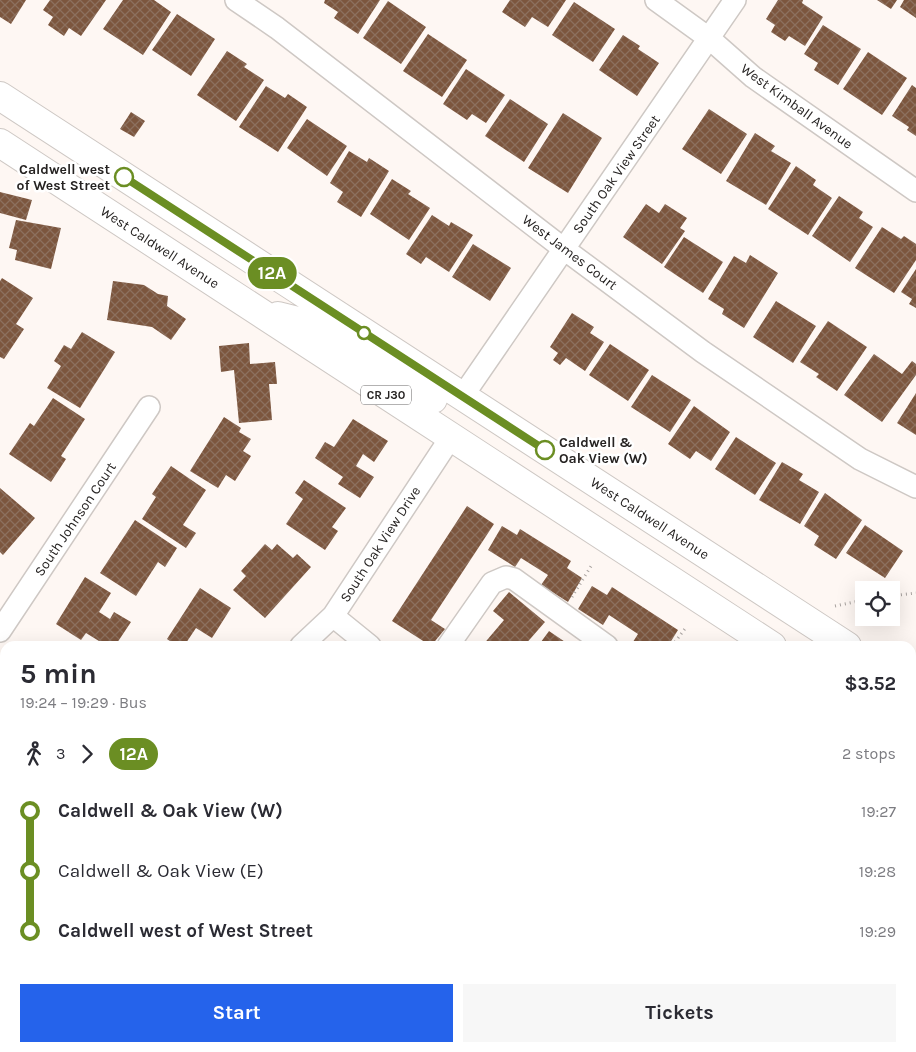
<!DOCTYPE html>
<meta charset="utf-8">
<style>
:root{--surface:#fff;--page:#f7f7f7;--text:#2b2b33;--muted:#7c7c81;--accent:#2563eb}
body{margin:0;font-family:Karla,sans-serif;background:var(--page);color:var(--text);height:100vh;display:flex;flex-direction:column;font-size:19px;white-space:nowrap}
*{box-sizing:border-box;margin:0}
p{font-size:16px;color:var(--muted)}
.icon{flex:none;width:28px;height:28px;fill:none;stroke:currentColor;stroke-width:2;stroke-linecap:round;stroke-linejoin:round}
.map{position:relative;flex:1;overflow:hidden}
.sheet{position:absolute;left:0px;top:641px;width:916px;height:411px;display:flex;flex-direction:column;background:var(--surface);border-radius:15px 15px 0 0;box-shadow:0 5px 20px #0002}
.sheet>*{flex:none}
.badge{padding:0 10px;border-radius:16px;font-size:18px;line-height:32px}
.fabs{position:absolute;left:855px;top:581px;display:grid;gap:10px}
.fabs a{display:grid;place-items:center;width:45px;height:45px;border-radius:0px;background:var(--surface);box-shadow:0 5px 20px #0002;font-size:25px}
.map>.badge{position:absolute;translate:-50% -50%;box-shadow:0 0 0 2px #fff}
.legs{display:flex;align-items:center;gap:8px;height:55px;padding:0 20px;font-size:16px}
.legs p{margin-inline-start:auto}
.head{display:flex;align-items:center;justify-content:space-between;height:85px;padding:0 20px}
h1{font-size:28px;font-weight:700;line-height:38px}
.primary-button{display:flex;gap:10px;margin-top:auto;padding:10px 20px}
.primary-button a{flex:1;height:58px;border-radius:0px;background:var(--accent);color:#fff;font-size:20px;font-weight:700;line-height:58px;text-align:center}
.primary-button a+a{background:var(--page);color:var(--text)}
ul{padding:0 20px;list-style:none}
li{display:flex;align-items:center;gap:18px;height:60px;font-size:19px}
li i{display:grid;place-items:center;width:8px;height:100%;margin:0 6px;background:currentColor}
li i::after{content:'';width:12px;height:12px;margin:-6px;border:4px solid;border-radius:50%;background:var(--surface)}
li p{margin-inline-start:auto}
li:first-child i{background:linear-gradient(#0000 50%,currentColor 0)}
li:last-child i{background:linear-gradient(currentColor 50%,#0000 0)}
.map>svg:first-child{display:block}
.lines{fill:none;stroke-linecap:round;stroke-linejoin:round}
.stream{stroke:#90a6b8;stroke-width:5.5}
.building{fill:url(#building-cross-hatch)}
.minor-casing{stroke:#cec8c4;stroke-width:24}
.primary-casing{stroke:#cec8c4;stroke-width:30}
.path{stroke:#a9a3a0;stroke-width:3;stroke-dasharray:1 4;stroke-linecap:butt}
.minor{stroke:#fff;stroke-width:21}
.primary{stroke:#fff;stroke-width:28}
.line-1-casing{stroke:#fff;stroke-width:11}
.line-1{stroke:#6b8e23;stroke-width:8}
.stop-1-dot{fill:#fff;stroke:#6b8e23;stroke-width:2.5}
.labels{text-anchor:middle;stroke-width:5;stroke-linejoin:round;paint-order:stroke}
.shield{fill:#fff;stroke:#676564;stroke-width:1}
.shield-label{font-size:12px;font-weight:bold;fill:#262322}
.street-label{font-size:14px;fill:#262322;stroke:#fff}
.stop-label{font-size:14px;font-weight:bold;fill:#262322;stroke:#fff;text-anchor:end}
</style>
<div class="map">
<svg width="916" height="1052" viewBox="0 0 916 1052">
<defs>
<pattern id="building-cross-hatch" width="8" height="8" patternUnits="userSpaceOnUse" patternTransform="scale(1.25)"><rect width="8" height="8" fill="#7c563e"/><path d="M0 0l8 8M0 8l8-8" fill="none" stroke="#8c705e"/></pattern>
</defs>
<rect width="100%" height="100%" fill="#fef7f3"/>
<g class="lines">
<path class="stream" d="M0,965L5,970"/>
</g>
<path class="building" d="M0,0H26L11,24L0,17Z
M50,0H106L81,36L69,28L64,36L48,25L53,17L43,10Z
M123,0H154L171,12L143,55L103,29Z
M325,0H380L358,34L334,18L338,12L324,3Z
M510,0H566L548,27L532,17L525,27L502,12Z
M778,0H803L802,3L823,17L805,46L789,36L785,41L771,32L775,25L766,19Z
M877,0H897L891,9Z
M904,0H916V18L900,7Z
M388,1L426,27L401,64L363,38Z
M574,2L615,29L593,62L552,35Z
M177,14L215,39L191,76L152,50Z
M823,25L861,49L838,85L814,70L818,63L804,54Z
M428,34L467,60L442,97L403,71Z
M623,35L640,46L638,49L659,63L637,96L599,70Z
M227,51L247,64L244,67L264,80L236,121L197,95Z
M868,52L907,78L882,115L843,89Z
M466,69L505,95L486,123L472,114L467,120L443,104Z
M912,85L916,88V136L907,130L909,127L892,116Z
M266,86L285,98L288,94L307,107L278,152L239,127Z
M510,99L548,124L524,162L485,136Z
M709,109L747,134L721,174L682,149Z
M131,112L145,121L134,137L120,129Z
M563,113L602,138L568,193L528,168Z
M307,119L347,146L327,176L287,148Z
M755,133L775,146L771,151L791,163L766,205L726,181Z
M349,151L367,162L369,158L389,171L361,217L337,202L343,192L330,183Z
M796,166L816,180L813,185L832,198L808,235L768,209Z
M392,179L411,191L408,194L430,208L409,240L370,214Z
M0,192L32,200L26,220L0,213Z
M839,196L863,212L859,218L873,227L850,262L812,236Z
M646,204L659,213L665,204L687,218L680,228L685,231L662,264L623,237Z
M432,215L449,226L451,222L473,235L449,272L426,257L421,264L406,254Z
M16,220L61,228L51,269L15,260L17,250L9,248Z
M882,227L901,239L904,236L916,244V260L894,293L855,268Z
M684,237L723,262L703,293L664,267Z
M473,244L511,268L490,301L452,277Z
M750,255L778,273L744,328L722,314L724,309L708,299L734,256L746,263Z
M916,269V308L909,304L912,299L901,292Z
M2,278L33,298L16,324L24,329L4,359L0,357V281Z
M113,281L144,285L158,294L168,296L167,306L186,319L171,340L152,327L107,320Z
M776,301L816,326L793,363L753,337Z
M572,313L594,327L590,333L604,342L585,371L566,358L560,365L553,360L558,353L550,347Z
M828,321L867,347L837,391L816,377L819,374L800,362Z
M82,332L115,352L80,408L47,388L61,366L54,361L64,345L71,349Z
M249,343L250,364L275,362L277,384H269L272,420L239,423L234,370L221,372L219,346Z
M610,344L649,370L628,401L589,375Z
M874,354L902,374L912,361L916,364V375L882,422L844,395Z
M652,375L691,400L670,432L631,407Z
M916,393V435L897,423Z
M53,398L85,419L61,456L66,459L51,482L9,454L30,423L34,426Z
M694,406L730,432L711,461L696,451L690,459L668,444Z
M224,417L241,428L239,432L251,439L243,451L251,456L235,481L226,475L218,488L190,471Z
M353,419L388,441L374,462L363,454L356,466L374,477L360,498L338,484L343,477L315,458L325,442L334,447Z
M736,437L776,463L755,495L715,469Z
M782,462L803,474L799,480L819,492L800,524L759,500Z
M171,466L206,490L183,525L196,533L186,548L142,519L156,497L152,494Z
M304,480L346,508L332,527L338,531L325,550L286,524L303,499L295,493Z
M0,488L35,518L3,555L0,552Z
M825,493L862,520L836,559L814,545L819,536L804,526Z
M467,506L494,524L431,620L445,629L431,646L392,621Z
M135,520L177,548L165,567L158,562L136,596L100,573Z
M865,525L903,551L885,578L846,553Z
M502,526L517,535L520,529L571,561L567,568L582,578L568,602L541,585L548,575L521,558L515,567L488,550Z
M265,544L272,550L277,544L293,558L297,554L311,567L265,618L233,590L246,576L241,571Z
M85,577L111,593L99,612L110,619L114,612L131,622L115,646H107L86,633L81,640L56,624Z
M592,586L607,595L612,587L678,630L668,646H632L631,645L638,634L609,615L603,625L578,609Z
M200,588L231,608L212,638L196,628L184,646H177L167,639Z
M509,592L545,622L524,646H482L504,620L493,611Z
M549,631L571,646H538Z
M0,700L5,703V719L0,727Z
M0,788L5,790V834L0,833Z
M5,863V904L0,899V868Z
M238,1048H290V1052H238Z
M316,1048H386V1052H317Z
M398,1048H487L486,1052H397Z
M517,1048H528L537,1052H515Z
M540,1048H568L566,1052H537Z
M667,1048H730L732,1049L730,1052H665Z"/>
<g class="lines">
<defs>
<path id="minor" d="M236,0L277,28L564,249L703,352L860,459L916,487
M656,0L710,39L753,77L916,191
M462,397L735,0
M333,616L370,646
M0,631L149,407
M301,646L333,616L451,437
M448,646L492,583L506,577L514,579L607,646
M822,1048L829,1052
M614,1052L617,1048"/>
<path id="primary" d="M0,96L847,646
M0,143L772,646
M278,316L314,325L433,399
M911,688L916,691
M911,739L916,742"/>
</defs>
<use href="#minor" class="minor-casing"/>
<use href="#primary" class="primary-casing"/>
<path class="path" d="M891,596L916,593
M572,597L593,563
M835,606L864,600
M672,646L687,626"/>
<use href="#minor" class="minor"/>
<use href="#primary" class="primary"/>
</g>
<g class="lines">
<defs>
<path id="line-1" d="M124,177L545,450"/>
</defs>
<use href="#line-1" class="line-1-casing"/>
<use href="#line-1" class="line-1"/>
</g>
<g class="stop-1-dot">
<circle cx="124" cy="177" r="9"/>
<circle cx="364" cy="333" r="6"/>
<circle cx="545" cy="450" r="9"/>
</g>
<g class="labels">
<rect class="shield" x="361" y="385.5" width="50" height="19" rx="4"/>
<g class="shield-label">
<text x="386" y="399">CR J30</text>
</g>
<g class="street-label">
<text transform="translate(797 106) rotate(36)" y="5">West Kimball Avenue</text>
<text transform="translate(616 174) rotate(-55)" y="5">South Oak View Street</text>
<text transform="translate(160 247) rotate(33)" y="5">West Caldwell Avenue</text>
<text transform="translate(570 252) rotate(37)" y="5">West James Court</text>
<text transform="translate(650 518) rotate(33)" y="5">West Caldwell Avenue</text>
<text transform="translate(75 519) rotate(-56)" y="5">South Johnson Court</text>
<text transform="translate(380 544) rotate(-57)" y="5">South Oak View Drive</text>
</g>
<g class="stop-label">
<text x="110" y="174">Caldwell west<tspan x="110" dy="16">of West Street</tspan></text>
<text x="559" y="447" text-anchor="start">Caldwell &amp;<tspan x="559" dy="16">Oak View (W)</tspan></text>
</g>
</g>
</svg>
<div class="fabs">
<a><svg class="icon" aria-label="locate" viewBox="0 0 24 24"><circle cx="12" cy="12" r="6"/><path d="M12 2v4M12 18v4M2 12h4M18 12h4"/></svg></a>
</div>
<b class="badge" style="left:272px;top:273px;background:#6b8e23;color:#fff">12A</b>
<section class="sheet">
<div class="head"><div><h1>5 min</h1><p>19:24 – 19:29 · Bus</p></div><b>$3.52</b></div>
<div class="legs"><svg class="icon" aria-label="walk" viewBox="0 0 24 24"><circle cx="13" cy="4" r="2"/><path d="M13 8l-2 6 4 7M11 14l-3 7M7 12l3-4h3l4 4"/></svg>3<svg class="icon" aria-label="forward" viewBox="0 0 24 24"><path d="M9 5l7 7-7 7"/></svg><b class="badge" style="background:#6b8e23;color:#fff">12A</b><p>2 stops</p></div>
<ul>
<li><i style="color:#6b8e23"></i><b>Caldwell &amp; Oak View (W)</b><p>19:27</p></li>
<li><i style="color:#6b8e23"></i><span>Caldwell &amp; Oak View (E)</span><p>19:28</p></li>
<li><i style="color:#6b8e23"></i><b>Caldwell west of West Street</b><p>19:29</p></li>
</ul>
<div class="primary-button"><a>Start</a><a>Tickets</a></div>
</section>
</div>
